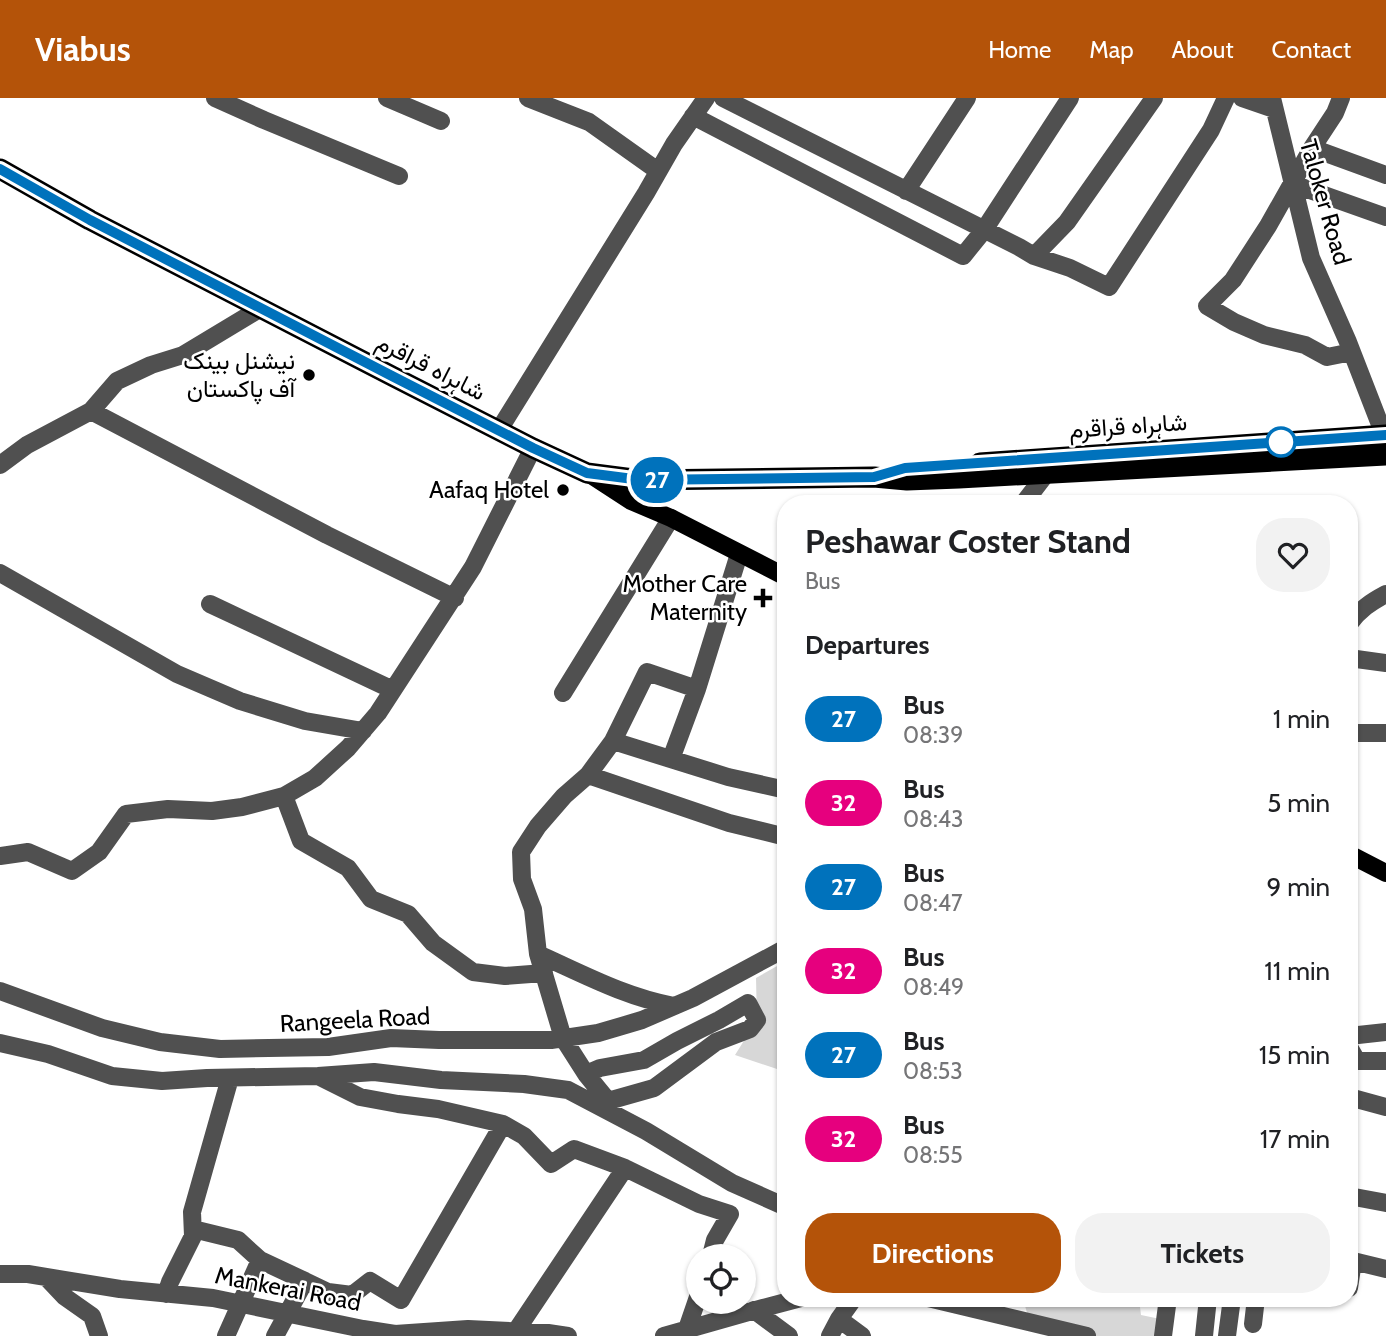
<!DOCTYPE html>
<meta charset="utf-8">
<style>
:root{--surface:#fff;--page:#f2f2f2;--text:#202124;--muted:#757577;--accent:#b45309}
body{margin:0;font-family:Cabin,Vazirmatn,sans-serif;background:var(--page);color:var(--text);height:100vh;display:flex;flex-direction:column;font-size:26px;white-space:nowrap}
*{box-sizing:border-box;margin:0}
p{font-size:23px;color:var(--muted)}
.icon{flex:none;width:38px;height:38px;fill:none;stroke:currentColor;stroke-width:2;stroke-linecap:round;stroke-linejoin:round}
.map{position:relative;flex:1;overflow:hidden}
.panel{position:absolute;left:777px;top:397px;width:581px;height:812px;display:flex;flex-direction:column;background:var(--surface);border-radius:28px;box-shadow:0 2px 5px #0004}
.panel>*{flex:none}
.badge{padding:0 14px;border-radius:23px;font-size:24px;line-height:46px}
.tools{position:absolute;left:686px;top:1146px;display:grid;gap:14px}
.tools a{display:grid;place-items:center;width:70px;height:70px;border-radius:50%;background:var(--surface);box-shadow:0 2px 5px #0004;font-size:35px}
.map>.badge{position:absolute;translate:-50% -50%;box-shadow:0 0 0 4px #fff}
h2{padding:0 28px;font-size:26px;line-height:63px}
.round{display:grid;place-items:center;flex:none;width:74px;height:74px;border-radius:28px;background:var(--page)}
.headline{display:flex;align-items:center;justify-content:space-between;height:119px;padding:0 28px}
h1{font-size:33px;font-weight:700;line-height:52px}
.primary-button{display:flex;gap:14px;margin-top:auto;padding:14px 28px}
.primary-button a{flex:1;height:80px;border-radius:28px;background:var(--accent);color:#fff;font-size:28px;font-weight:700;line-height:80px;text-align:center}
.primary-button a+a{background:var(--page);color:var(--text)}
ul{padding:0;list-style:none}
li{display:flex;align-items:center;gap:21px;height:84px;padding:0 28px}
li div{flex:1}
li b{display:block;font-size:26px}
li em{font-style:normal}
li .badge{min-width:77px;font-weight:700;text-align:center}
header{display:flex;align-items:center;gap:42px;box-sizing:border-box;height:98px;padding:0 35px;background:var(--accent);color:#fff}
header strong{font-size:33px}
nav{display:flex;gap:38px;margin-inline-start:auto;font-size:24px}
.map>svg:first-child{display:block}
.green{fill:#d7d7d7}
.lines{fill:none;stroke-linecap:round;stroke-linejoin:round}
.minor{stroke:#505050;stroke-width:18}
.major{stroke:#000;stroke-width:18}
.highway{stroke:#000;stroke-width:21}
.line-casing{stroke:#fff;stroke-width:16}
.line{stroke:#0072bc;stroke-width:10}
.poi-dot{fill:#000;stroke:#fff;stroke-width:2.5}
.stop-dot{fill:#fff;stroke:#0072bc;stroke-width:3.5}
.labels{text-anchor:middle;stroke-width:5;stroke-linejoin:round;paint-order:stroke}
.street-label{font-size:24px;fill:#000;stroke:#fff}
.poi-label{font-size:24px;fill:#000;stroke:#fff;text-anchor:end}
</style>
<header>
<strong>Viabus</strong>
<nav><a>Home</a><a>Map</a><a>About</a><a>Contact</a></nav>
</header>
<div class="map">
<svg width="1386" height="1238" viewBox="0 0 1386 1238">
<rect width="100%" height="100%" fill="#fff"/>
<path class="green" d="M786,863V974L735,957L757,922L756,880Z
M1023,1201H1139L1141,1217L1165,1222L1163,1238H1087L1030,1225Z"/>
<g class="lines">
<path class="minor" d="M215,0L264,22L399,78
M387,0L441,23
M528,0L589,24L658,73
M723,0L1019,149L1034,158L1070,170L1109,189L1211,32L1226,0
M1242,0L1274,11
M1272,0L1311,160L1348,244L1386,342
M1341,0L1335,15L1312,50L1268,128L1233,182L1207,208L1234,224L1264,237L1305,247L1327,259L1352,254
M693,18L963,158L984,132L1070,0
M1312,50L1386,77
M1293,86L1386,119
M906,93L967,0
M1034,158L1067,124L1154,0
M91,313L327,437L455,500
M499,332L646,95L674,46L706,0
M0,367L27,347L91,313L117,283L151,267L183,257L261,210
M1023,406L1046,376
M0,475L177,576L240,603L305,623L363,633
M210,506L393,592
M1349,526C1359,512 1371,504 1386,496
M1349,560L1386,565
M563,595L671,420
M1349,635H1386
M613,643L728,679L786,692
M671,661L697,591L739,456
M588,677L729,725L786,739
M284,698L315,680L348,650L378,615L473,469L533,350
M0,758L28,754L72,773L99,754L126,716L168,711L212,713L242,709L284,698L301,743L348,770L371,801L408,816L433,845L473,874L505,878L544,875
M538,856C583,876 625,899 674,908
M0,893L102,930L160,944L220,951L328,949L391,940L439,942H551L598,935L642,922L693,900L786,850
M1349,938L1386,934
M0,945L48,956L112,978L162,983L207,980L318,978L374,974L441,982L524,986L568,992L646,1033L732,1085L786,1109
M1349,949L1357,963H1386
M586,976L608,1003L654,990L716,944L750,931L757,922L748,905L719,922L677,943L644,962L600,970L586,976L563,940L538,856L533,811L522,781L521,754L538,728L564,698L588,677L613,643L647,574L697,591
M1349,999L1386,1009
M503,1026L524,1038L551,1066L574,1051L625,1070L516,1233
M625,1070L699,1106L730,1116L715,1142L711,1158
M1349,1098L1386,1105
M193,1131L238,1142L260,1162
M0,1176H28L120,1191L213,1200L363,1231L395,1236L468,1231L548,1235L568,1238
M47,1180L65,1199L92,1218L99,1238
M305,1183L328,1194L352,1197L370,1183L401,1202L503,1026L438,1011L398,1006L360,999L320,979
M1349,1190L1353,1163L1386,1171
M166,1196L170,1184L193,1138L192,1114L230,980
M928,1200L1087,1238
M754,1212L789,1238
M839,1221L862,1238
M1253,1226L1256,1200
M687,1231L698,1199
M226,1238L260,1162L305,1183L275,1238
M664,1238L763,1210L801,1200
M830,1238L839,1221L854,1200
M1163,1238L1168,1200
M1204,1238L1208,1200
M1227,1238L1232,1200"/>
<path class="major" d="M588,375L631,403L671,420L786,479
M1349,756L1386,775"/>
<path class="highway" d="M0,71L90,122L392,278L533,350L587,375L641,382L874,379L907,382L959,380L1386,357
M980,365L1386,337"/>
</g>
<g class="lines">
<defs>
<path id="line" d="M0,71L90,122L392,278L533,350L587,375L641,382L874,379L905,370L1386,337"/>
</defs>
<use href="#line" class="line-casing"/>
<use href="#line" class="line"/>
</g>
<g class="poi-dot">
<circle cx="309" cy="277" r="7"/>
<circle cx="563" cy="392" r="7"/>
<path d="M759.5 489.5h7v7h7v7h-7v7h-7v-7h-7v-7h7z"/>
</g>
<circle class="stop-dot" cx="1281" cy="344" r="14"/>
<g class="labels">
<g class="street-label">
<text transform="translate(1325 104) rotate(74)" y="8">Taloker Road</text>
<text transform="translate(431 269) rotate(27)" y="8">شاہراہ قراقرم</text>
<text transform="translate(1128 328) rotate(-4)" y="8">شاہراہ قراقرم</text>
<text transform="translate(355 922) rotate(-3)" y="8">Rangeela Road</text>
<text transform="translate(288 1191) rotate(11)" y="8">Mankerai Road</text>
</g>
<g class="poi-label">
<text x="295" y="271">نیشنل بینک<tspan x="295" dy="28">آف پاکستان</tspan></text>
<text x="549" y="400">Aafaq Hotel</text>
<text x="747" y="494">Mother Care<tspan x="747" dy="28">Maternity</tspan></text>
</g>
</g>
</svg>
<div class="tools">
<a><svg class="icon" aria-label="locate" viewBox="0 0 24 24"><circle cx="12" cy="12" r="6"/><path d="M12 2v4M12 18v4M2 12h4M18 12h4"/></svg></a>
</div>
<b class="badge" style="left:657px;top:382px;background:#0072bc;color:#fff">27</b>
<section class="panel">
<div class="headline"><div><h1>Peshawar Coster Stand</h1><p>Bus</p></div><a class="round"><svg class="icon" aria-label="heart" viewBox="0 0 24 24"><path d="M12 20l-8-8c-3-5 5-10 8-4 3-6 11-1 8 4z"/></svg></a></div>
<h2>Departures</h2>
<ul>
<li><span class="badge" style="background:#0072bc;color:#fff">27</span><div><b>Bus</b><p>08:39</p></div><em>1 min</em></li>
<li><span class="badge" style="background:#e6007e;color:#fff">32</span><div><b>Bus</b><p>08:43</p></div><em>5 min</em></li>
<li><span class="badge" style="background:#0072bc;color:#fff">27</span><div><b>Bus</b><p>08:47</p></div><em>9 min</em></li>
<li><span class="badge" style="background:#e6007e;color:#fff">32</span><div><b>Bus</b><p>08:49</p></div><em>11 min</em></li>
<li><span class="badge" style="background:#0072bc;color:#fff">27</span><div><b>Bus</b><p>08:53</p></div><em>15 min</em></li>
<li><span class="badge" style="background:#e6007e;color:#fff">32</span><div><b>Bus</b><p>08:55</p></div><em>17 min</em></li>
</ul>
<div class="primary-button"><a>Directions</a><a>Tickets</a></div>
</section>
</div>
